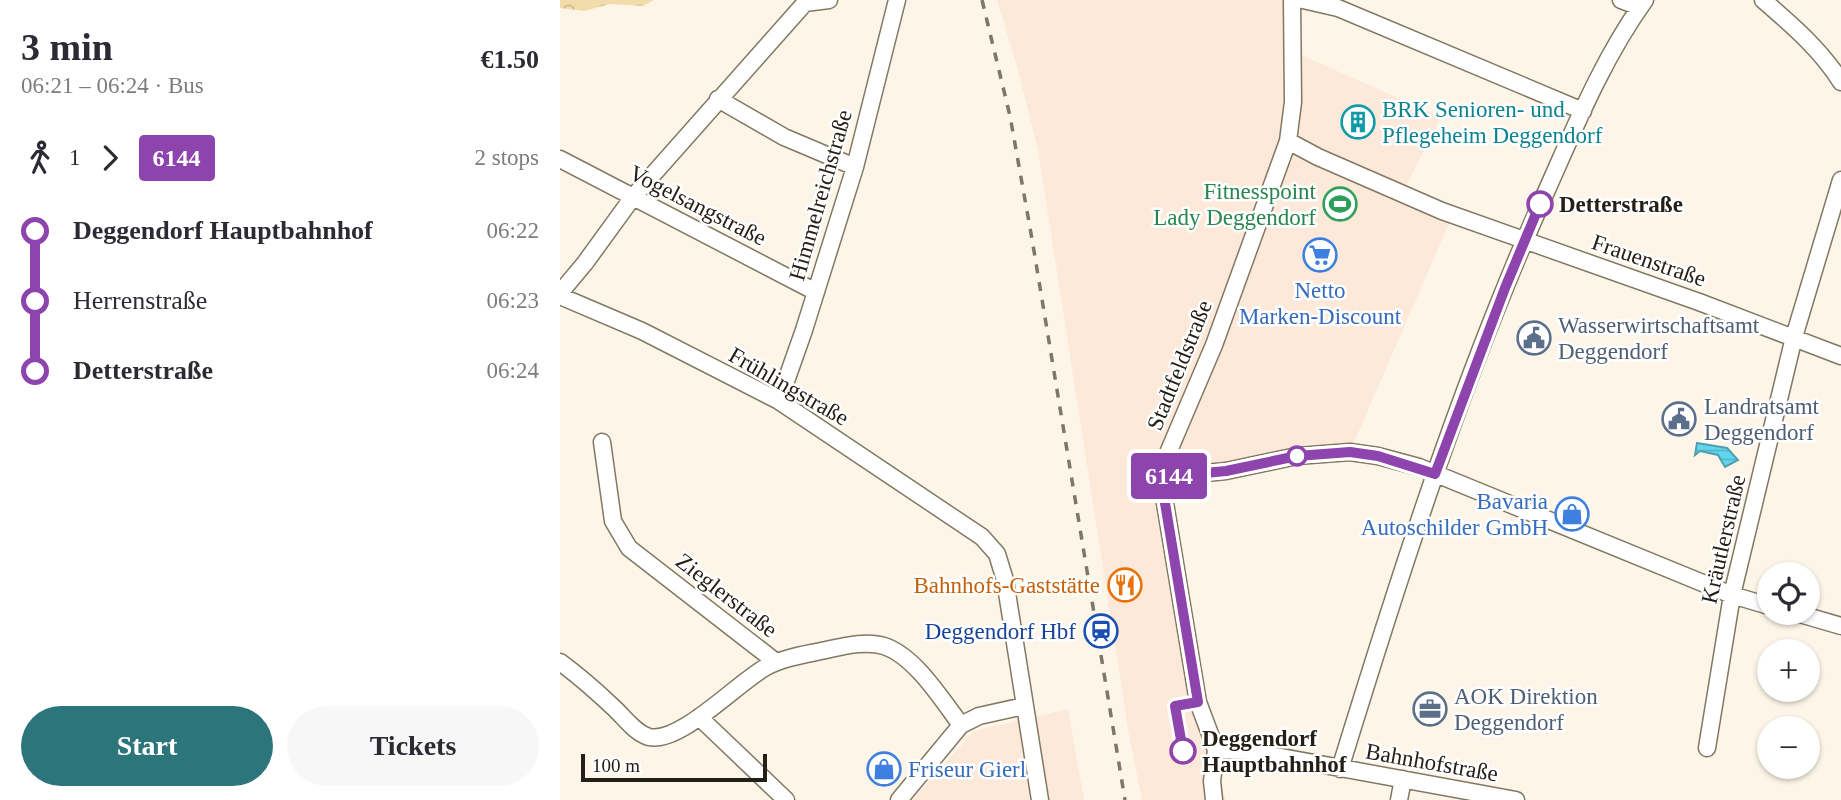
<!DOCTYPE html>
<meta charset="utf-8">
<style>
:root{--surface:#fff;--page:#f7f7f7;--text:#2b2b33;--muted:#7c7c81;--accent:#2c757a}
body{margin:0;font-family:Georgia,serif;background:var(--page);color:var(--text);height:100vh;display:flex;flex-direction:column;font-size:26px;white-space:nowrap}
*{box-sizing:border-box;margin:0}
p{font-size:23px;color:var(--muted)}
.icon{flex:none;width:38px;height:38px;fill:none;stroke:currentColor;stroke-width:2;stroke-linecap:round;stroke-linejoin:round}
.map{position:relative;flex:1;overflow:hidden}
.sheet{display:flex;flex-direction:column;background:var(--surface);width:560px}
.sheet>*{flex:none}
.badge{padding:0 14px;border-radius:5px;font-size:24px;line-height:46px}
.tools{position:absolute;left:1197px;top:562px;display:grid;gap:14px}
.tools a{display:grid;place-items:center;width:63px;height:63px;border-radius:50%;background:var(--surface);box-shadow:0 2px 5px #0004;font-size:35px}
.scale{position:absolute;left:21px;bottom:18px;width:186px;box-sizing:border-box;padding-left:7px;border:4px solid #242017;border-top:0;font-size:19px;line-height:24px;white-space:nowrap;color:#242017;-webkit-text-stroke:5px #fff;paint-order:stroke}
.map>.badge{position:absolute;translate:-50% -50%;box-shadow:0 0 0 4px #fff}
.legs{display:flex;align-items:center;gap:10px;height:77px;padding:0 21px;font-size:23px}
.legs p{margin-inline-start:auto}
.headline{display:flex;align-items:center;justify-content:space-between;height:119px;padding:0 21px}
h1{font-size:38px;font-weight:700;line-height:52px}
.button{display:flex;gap:14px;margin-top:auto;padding:14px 21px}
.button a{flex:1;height:80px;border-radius:42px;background:var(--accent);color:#fff;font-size:28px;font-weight:700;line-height:80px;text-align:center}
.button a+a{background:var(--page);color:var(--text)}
ul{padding:0 21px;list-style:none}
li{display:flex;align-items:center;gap:24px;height:70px;font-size:26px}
li i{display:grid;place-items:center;width:10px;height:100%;margin:0 9px;background:currentColor}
li i::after{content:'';width:18px;height:18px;margin:-9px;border:5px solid;border-radius:50%;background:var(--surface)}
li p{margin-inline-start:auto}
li:first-child i{background:linear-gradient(#0000 50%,currentColor 0)}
li:last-child i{background:linear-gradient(currentColor 50%,#0000 0)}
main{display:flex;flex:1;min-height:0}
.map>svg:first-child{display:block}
.commercial{fill:#fce9d9}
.forest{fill:url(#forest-crowns)}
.water{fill:url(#water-rules);stroke:#4ea0ae;stroke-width:2}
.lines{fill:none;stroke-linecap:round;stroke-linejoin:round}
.minor-casing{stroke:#827862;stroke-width:19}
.minor{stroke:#fff;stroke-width:16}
.rail{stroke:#7c766b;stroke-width:3.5;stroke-dasharray:9 9;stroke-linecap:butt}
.line-1-casing{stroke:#fff;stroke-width:16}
.line-1{stroke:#8e44ad;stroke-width:10}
.stop-1-dot{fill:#fff;stroke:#8e44ad;stroke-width:3.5}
.labels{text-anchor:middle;stroke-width:5;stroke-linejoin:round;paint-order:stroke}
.culture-label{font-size:23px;fill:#0d838f;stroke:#fff;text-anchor:start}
.leisure-label{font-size:23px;fill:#27864d;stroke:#fff;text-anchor:end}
.street-label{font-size:23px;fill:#242017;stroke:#fff}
.stop-label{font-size:23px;font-weight:bold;fill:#242017;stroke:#fff;text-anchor:start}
.shop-label{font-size:23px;fill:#366cbe;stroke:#fff}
.service-label{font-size:23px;fill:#4e5e75;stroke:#fff;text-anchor:start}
.food-label{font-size:23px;fill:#c56008;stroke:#fff;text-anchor:end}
.transit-label{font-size:23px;fill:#164399;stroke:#fff;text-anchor:end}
</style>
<main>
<section class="sheet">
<div class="headline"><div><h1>3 min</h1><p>06:21 – 06:24 · Bus</p></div><b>€1.50</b></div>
<div class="legs"><svg class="icon" aria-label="walk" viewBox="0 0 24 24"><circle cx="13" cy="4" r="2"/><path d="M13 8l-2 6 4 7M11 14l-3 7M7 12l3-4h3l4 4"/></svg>1<svg class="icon" aria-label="forward" viewBox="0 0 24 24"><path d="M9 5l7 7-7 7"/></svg><b class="badge" style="background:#8e44ad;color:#fff">6144</b><p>2 stops</p></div>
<ul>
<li><i style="color:#8e44ad"></i><b>Deggendorf Hauptbahnhof</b><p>06:22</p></li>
<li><i style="color:#8e44ad"></i><span>Herrenstraße</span><p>06:23</p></li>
<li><i style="color:#8e44ad"></i><b>Detterstraße</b><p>06:24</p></li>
</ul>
<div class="button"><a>Start</a><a>Tickets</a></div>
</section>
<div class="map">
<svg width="1281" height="800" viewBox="0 0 1281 800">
<defs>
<pattern id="forest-crowns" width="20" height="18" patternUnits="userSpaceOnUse" patternTransform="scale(1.75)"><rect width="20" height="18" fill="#f3dcac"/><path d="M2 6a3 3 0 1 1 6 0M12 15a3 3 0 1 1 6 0" fill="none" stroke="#d0bc93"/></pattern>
<pattern id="water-rules" width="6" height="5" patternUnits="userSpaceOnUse" patternTransform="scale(1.75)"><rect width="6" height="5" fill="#60d7ee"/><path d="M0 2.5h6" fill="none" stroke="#53b8cb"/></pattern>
</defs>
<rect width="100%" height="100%" fill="#fdf6e8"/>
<path class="commercial" d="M437,0H723L730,50L881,117L840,198L890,221L792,447L749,444L606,474L662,787L666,800H582L569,735L478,150L457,67Z
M508,709L524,800H352L414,731Z"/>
<path class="forest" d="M0,0H94L83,6L50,4L24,11L0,8Z"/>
<path class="water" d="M1137,443L1167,448L1178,460L1165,467L1158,455L1140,451L1135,455Z"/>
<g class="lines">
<defs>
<path id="minor" d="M743,0L778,8L1023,111
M1061,0L1080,7
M1203,0C1232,25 1261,50 1281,82
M158,99L224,137L295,167
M728,141L758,157L882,211L1139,302L1281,356
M0,159L256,292
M0,293L25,263L73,197L245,3L269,0
M0,296L82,331L219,401L422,537L437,554L445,580L480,800
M219,401L244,330L295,167L337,0
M42,442L53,521L69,548L216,662
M604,477L666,471L737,456L790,452L818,456L859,467L1172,595L1209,606
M1233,612L1281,626
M0,662C19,676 36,691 53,707C64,717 75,733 89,737C120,744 177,683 206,667C223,658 242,655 261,651C281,647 305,640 324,646C355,656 382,700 401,725
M139,717L226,800
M1147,748L1172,595L1234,337L1281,180
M656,750L688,751L956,800
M780,769C840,574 902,378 986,192C1015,127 1043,58 1085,0
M339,800L401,725L419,716L464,706
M654,800L652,781L656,750L638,702L604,497V477L608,453L654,345L728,141L733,102L732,0
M839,800L843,779"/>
</defs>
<use href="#minor" class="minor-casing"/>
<use href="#minor" class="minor"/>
<path class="rail" d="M422,0L450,116L472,239L565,800"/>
</g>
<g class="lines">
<defs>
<path id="line-1" d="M623,751L615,706L638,702L604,497V477L666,471L737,456L790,452L818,456L875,474L945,288L980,204"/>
</defs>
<use href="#line-1" class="line-1-casing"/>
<use href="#line-1" class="line-1"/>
</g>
<defs>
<symbol id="building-ring" viewBox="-11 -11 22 22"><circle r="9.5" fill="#fff" stroke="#0f9aa8" stroke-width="1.5"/><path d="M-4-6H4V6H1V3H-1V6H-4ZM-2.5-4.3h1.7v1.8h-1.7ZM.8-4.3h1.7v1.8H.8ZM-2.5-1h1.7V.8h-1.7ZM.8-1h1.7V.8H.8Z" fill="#0f9aa8"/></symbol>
<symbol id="stadium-ring" viewBox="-11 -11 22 22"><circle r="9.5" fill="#fff" stroke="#2e9e5b" stroke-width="1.5"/><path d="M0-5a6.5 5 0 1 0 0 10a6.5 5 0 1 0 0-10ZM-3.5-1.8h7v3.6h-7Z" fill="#2e9e5b"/></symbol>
<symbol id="supermarket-ring" viewBox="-11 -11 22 22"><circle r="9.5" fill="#fff" stroke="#3f7fe0" stroke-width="1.5"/><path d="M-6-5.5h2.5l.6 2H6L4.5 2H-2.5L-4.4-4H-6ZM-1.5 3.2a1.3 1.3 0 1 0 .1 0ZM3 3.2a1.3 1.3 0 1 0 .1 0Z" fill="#3f7fe0"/></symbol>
<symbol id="civic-ring" viewBox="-11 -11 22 22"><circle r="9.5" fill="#fff" stroke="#5c6f8a" stroke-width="1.5"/><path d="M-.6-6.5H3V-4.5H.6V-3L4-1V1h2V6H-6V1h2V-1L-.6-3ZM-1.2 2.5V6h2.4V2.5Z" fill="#5c6f8a"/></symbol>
<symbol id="shop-ring" viewBox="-11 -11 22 22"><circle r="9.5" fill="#fff" stroke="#3f7fe0" stroke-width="1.5"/><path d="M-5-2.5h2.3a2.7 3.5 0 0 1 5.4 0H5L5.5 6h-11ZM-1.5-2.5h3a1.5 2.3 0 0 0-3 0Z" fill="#3f7fe0"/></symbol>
<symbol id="restaurant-ring" viewBox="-11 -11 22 22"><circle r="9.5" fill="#fff" stroke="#e8710a" stroke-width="1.5"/><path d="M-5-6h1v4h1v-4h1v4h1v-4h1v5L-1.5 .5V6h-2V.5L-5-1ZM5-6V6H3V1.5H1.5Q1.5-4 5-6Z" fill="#e8710a"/></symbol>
<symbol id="station-ring" viewBox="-11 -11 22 22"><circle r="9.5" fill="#fff" stroke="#1a4fb4" stroke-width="1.5"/><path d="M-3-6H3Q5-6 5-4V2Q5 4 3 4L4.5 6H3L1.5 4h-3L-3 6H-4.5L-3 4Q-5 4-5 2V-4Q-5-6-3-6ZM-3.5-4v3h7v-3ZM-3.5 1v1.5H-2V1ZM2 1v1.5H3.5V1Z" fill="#1a4fb4"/></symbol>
<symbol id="office-ring" viewBox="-11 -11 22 22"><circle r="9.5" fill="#fff" stroke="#5c6f8a" stroke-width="1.5"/><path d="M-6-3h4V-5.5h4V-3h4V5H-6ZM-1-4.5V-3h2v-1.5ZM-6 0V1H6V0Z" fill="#5c6f8a"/></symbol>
</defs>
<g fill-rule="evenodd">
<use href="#building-ring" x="779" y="103" width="38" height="38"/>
<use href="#stadium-ring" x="761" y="185" width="38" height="38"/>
<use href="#supermarket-ring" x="741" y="236" width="38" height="38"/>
<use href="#civic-ring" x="955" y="319" width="38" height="38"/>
<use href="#civic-ring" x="1100" y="400" width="38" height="38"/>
<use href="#shop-ring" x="993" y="495" width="38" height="38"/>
<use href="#restaurant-ring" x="546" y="566" width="38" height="38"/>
<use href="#station-ring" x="522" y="612" width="38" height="38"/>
<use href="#office-ring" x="851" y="690" width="38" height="38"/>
<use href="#shop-ring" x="305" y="750" width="38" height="38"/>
</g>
<g class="stop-1-dot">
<circle cx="980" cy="204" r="12"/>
<circle cx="737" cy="456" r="9"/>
<circle cx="623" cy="751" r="12"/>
</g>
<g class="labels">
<g class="culture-label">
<text x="822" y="117">BRK Senioren- und<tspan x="822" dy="26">Pflegeheim Deggendorf</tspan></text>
</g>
<g class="leisure-label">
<text x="756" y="199">Fitnesspoint<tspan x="756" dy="26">Lady Deggendorf</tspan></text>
</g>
<g class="street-label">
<text transform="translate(260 195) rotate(-74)" y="8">Himmelreichstraße</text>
<text transform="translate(138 205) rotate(27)" y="8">Vogelsangstraße</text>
<text transform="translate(1089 260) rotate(19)" y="8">Frauenstraße</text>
<text transform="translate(619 365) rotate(-68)" y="8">Stadtfeldstraße</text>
<text transform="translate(229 386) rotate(30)" y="8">Frühlingstraße</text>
<text transform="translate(1163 539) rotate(-77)" y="8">Kräutlerstraße</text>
<text transform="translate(167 595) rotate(38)" y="8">Zieglerstraße</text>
<text transform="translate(872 762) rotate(10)" y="8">Bahnhofstraße</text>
</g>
<g class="stop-label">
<text x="999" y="212">Detterstraße</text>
<text x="642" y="746">Deggendorf<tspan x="642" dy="26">Hauptbahnhof</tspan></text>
</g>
<g class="shop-label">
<text x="760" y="298">Netto<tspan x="760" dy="26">Marken-Discount</tspan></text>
<text x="988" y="509" text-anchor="end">Bavaria<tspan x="988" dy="26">Autoschilder GmbH</tspan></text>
<text x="348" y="777" text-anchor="start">Friseur Gierl</text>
</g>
<g class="service-label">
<text x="998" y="333">Wasserwirtschaftsamt<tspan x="998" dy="26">Deggendorf</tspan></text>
<text x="1144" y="414">Landratsamt<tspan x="1144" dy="26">Deggendorf</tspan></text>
<text x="894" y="704">AOK Direktion<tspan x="894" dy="26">Deggendorf</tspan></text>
</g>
<g class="food-label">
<text x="540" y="593">Bahnhofs-Gaststätte</text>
</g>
<g class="transit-label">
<text x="516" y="639">Deggendorf Hbf</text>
</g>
</g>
</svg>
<div class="tools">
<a><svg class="icon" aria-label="locate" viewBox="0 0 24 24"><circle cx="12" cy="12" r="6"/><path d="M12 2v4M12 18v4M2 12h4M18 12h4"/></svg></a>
<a>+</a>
<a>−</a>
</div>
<div class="scale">100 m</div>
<b class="badge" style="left:609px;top:476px;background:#8e44ad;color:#fff">6144</b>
</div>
</main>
